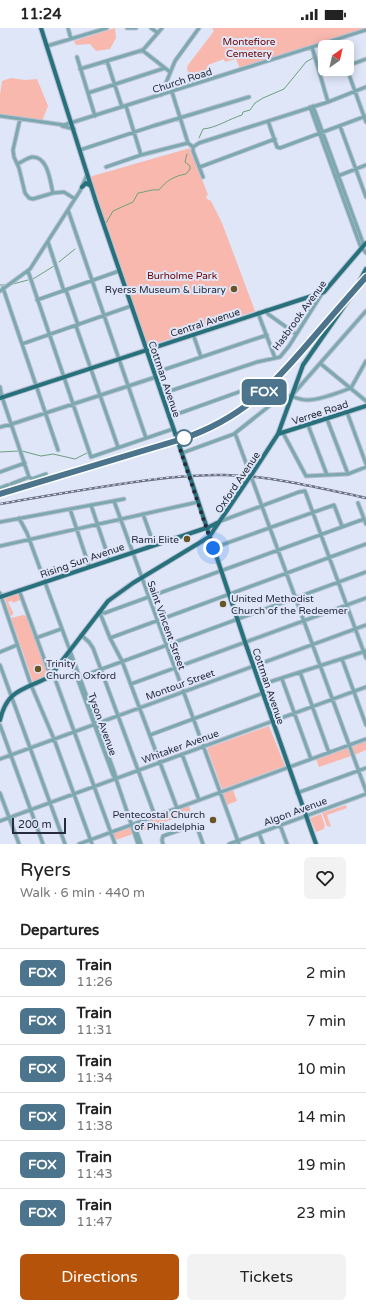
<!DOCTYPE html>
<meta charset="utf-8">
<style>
:root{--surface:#fff;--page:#f2f2f2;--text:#222;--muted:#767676;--line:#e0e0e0;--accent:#b45309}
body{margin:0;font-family:"Varela Round",sans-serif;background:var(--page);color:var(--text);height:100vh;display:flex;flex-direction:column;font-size:15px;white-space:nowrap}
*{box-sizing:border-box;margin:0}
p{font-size:13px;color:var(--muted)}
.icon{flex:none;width:22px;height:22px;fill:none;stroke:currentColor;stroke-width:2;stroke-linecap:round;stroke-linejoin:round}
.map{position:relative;height:816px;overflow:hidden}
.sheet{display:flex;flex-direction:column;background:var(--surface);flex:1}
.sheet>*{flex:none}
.badge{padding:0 8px;border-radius:6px;font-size:14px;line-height:26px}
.needle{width:26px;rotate:34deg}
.controls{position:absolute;left:318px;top:12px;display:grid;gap:8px}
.controls a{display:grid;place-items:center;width:36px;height:36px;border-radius:6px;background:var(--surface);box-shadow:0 2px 10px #0003;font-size:20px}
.scale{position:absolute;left:12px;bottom:10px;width:54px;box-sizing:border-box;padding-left:4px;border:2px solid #262c3d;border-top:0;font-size:11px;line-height:14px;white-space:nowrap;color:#262c3d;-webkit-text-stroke:3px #dfe6f8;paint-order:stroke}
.you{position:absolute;width:20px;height:20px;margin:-10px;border:3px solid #fff;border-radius:50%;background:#1a73e8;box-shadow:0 0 0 6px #1a73e833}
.map>.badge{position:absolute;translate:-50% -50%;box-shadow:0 0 0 2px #fff}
h2{padding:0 20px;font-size:15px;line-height:36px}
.round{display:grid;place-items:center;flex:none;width:42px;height:42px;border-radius:6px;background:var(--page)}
.headline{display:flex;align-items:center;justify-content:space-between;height:68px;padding:0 20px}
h1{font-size:19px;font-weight:600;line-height:30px}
.button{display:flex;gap:8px;margin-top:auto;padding:8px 20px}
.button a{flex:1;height:46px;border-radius:6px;background:var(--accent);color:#fff;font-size:16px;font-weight:600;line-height:46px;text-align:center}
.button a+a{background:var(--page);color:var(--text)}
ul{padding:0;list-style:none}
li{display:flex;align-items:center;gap:12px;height:48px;padding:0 20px;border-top:1px solid var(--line)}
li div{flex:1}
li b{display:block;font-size:15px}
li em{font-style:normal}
li .badge{min-width:44px;font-weight:700;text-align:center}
.status{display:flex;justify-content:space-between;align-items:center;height:28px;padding:0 20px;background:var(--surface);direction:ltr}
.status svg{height:11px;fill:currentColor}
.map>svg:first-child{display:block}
.green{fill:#f9b8ad}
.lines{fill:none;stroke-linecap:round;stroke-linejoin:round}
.stream{stroke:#6ba07d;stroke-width:1}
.minor-casing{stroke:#bac1d3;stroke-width:5}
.major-casing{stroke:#bac1d3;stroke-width:6}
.minor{stroke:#7ca8b0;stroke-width:3}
.major{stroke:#27717d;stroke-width:4}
.rail-casing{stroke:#6b7182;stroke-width:2.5}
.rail{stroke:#dfe6f8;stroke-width:1;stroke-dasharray:3;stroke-linecap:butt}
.major-bridge-casing{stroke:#bac1d3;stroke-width:6;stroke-linecap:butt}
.major-bridge{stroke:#27717d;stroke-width:4}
.line-casing{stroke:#fff;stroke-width:9}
.line{stroke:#4c748c;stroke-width:6}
.walk{stroke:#262c3d;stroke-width:4;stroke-dasharray:0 7.2}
.poi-dot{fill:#675623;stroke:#dfe6f8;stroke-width:1.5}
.stop-dot{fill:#fff;stroke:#4c748c;stroke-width:2}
.labels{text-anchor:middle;stroke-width:4;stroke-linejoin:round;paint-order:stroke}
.park-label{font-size:10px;fill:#6b0000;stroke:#dfe6f8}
.street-label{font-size:10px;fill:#262c3d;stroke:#dfe6f8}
.poi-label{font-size:10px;fill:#262c3d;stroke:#dfe6f8;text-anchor:end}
</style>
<div class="status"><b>11:24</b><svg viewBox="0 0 49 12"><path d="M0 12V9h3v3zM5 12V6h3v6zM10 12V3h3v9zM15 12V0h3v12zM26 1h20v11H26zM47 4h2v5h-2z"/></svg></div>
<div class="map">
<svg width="366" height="816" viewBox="0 0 366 816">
<rect width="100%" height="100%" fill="#dfe6f8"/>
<path class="green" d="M115,0L116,10L110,21L96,23L90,16L76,17L74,13Z
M212,0H366L240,41L236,31L225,34L224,31L208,37L204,51L190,55L187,40L188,37L214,3Z
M11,50L25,52L37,51L48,78L42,93L0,86V67L2,53Z
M190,120L208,167L206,168L207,171L211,173L222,195L255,283L148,318L89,149Z
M19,565L25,580L23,581L20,572L13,575L12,573L8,574L13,584V587L10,588L5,570Z
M23,587L27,588L48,646L33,654L11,590Z
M269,698L285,738L222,761L207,720Z
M366,713V722L354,727L351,719Z
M348,720L351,728L319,739L316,731Z
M233,762L237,773L227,777L223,765Z
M346,777L347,780L327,787L331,799L327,798L322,785Z
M189,778L191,784L157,797V798C151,801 145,801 138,804L136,797Z
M321,786L325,798L324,799V801L316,804L310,790Z
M130,799L133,806L116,812L113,805Z"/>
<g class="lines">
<path class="stream" d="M199,110L203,101C216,100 229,91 242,87L243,84L250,82L255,75L263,70L284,61L306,34L313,30V28
M106,195L113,183L133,174L138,165C146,164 151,161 159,162C166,153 174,148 186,146L190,141V138L185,134L187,126
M59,234L75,221
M33,251L54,238
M0,257H6
M9,257L28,252
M22,423L41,428L53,426L75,431L87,425
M0,424L19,423"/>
<defs>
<path id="minor" d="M68,0L71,11
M127,0H136
M151,0L158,5
M336,12L339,19
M47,18L107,0
M312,19L328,74
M142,22L170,44
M77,29L95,88
M107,33L122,79
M347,38L366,31
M80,41L143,22L162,0
M347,41L366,94
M172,64L188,115
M88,65L165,40
M161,67L175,33L199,0
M126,78L141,127
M313,78L363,215V219
M310,79L360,217L366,225
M0,88L64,97L366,2
M20,91L13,122L14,129L19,140L25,165L29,170L33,171L53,165L64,164L75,171
M268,93L277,119L280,120L366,88
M62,98L74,101
M340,98L366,169
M193,119V123L203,149
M80,122L153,98L249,69
M17,136C22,134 27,130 32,129C48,128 50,153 53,165
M106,139L141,127L188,115L193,119L199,115L328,74L366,59
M200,139L275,111
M338,148L366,137
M68,182L146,410
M48,214L64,263
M28,243L91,429L173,401
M3,260L58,422
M66,262L78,297
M0,263L30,241L80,163L87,147
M37,272L119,243
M266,282L268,286L296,306
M258,285L275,330
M76,298L118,419
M193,306L201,329
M22,316L131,278
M321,336L366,373
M154,345L267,307
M262,356V359L258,364L250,360Z
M0,359L2,369L29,449
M294,365L366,283
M161,366L257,334L280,329L289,318L323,264
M347,384L366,436
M169,389L250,360
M327,391L348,446
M308,397L327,447
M0,399L12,396L156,349
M282,403L306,448L348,446L366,439
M235,405L250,446
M182,425L234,406L283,367C290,366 297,372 307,372C321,372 337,365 351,360L366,333
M0,444L25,435
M252,451L366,763
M11,456L29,449L32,451L46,446
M0,460L8,457
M114,473L239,816
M358,475L366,496
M91,477L109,531
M70,481L89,538
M143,486L154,517
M19,490L27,505L115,746L116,751L138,816
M221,493L299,464L305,463L366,630
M0,494L124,471
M0,518L198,474
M213,520L334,477L342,498
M19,562L49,644L55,651L58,659L115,816
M0,565L31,657L54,711L92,816
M99,584L105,585L110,583L364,491
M99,584L102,590L110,610L122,633L177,780
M81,607L89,614L93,620L155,788
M36,610L61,601
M110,610L366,516
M70,623L69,628L113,747L116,751
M0,624L17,617
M342,631L366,697
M0,637L65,816
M300,644L329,725
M51,647L56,650L80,649L366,544
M282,651L311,731
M131,656L366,570
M260,657L366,623
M0,697L43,816
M150,707L263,665
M182,726L199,772
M0,731L366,597
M0,765L19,816
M297,765L366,740
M0,793L366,659
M132,796L135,799L141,816
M280,797L287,816
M259,805L263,816
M79,816L366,711
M163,816L162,812L163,808L195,797L197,799L203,816
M229,816L366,766"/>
<path id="major" d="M41,0L97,177L188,443
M82,159L86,155L91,158
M0,370L324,264L366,215
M278,406L366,378
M252,446L278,406L303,337L354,264L366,241
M191,452L245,614L316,816
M0,569L209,499L219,494
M0,692C7,662 23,662 47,650L51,647L108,573L133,555L209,509L249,450"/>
</defs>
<use href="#minor" class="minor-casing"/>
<use href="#major" class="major-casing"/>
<use href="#minor" class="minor"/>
<use href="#major" class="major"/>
<defs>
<path id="rail" d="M0,466L182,411C243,391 272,358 312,311C330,290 348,269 366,249
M0,476C38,469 76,463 114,457C151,451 188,446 225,447C273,448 320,460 366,470"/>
</defs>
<use href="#rail" class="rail-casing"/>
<use href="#rail" class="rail"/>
<defs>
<path id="major-bridge" d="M188,443L191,452
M249,450L252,446"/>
</defs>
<use href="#major-bridge" class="major-bridge-casing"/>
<use href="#major-bridge" class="major-bridge"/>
</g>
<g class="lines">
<defs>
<path id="line" d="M0,466L182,411C243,390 272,358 312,311C330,290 348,269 366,249"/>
</defs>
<use href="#line" class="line-casing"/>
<use href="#line" class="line"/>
<path class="walk" d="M184,410L179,418L213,520"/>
</g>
<g class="poi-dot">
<circle cx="234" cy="261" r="4"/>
<circle cx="187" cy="511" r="4"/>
<circle cx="223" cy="576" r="4"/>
<circle cx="38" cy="641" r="4"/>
<circle cx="213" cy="792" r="4"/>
</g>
<circle class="stop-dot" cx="184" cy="410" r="8"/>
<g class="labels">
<g class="park-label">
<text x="249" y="17">Montefiore<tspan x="249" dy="12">Cemetery</tspan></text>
<text x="182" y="251">Burholme Park</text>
</g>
<g class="street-label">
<text transform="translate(182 52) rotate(-18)" y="4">Church Road</text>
<text transform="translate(299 287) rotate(-54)" y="4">Hasbrook Avenue</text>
<text transform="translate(205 294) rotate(-18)" y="4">Central Avenue</text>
<text transform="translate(165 351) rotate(71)" y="4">Cottman Avenue</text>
<text transform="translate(320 384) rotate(-18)" y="4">Verree Road</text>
<text transform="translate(237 454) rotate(-56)" y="4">Oxford Avenue</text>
<text transform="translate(82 532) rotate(-19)" y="4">Rising Sun Avenue</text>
<text transform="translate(167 597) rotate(70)" y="4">Saint Vincent Street</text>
<text transform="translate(180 656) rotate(-20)" y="4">Montour Street</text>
<text transform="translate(269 658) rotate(71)" y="4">Cottman Avenue</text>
<text transform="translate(103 696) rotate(70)" y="4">Tyson Avenue</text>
<text transform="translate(180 718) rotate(-20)" y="4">Whitaker Avenue</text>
<text transform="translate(295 783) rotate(-20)" y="4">Algon Avenue</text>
</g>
<g class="poi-label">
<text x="226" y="265">Ryerss Museum &amp; Library</text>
<text x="179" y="515">Rami Elite</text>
<text x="231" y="574" text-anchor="start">United Methodist<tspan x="231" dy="12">Church of the Redeemer</tspan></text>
<text x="46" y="639" text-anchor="start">Trinity<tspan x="46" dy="12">Church Oxford</tspan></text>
<text x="205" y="790">Pentecostal Church<tspan x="205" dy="12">of Philadelphia</tspan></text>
</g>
</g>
</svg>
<div class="controls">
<a><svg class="needle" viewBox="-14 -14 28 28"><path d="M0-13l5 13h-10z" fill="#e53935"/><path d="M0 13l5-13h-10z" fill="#767676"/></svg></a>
</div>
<div class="scale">200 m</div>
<div class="you" style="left:213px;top:520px"></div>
<b class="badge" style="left:264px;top:364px;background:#4c748c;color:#fff">FOX</b>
</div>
<section class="sheet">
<div class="headline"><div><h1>Ryers</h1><p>Walk · 6 min · 440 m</p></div><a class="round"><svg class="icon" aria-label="heart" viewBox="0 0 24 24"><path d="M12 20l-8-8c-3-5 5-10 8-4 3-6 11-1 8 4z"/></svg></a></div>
<h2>Departures</h2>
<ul>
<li><span class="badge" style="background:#4c748c;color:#fff">FOX</span><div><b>Train</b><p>11:26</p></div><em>2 min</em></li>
<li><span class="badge" style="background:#4c748c;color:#fff">FOX</span><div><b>Train</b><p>11:31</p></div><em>7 min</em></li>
<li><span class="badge" style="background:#4c748c;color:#fff">FOX</span><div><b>Train</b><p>11:34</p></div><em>10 min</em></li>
<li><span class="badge" style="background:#4c748c;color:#fff">FOX</span><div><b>Train</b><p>11:38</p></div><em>14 min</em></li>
<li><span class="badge" style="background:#4c748c;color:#fff">FOX</span><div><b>Train</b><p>11:43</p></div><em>19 min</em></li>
<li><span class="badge" style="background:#4c748c;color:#fff">FOX</span><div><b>Train</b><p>11:47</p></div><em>23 min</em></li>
</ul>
<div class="button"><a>Directions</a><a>Tickets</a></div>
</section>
